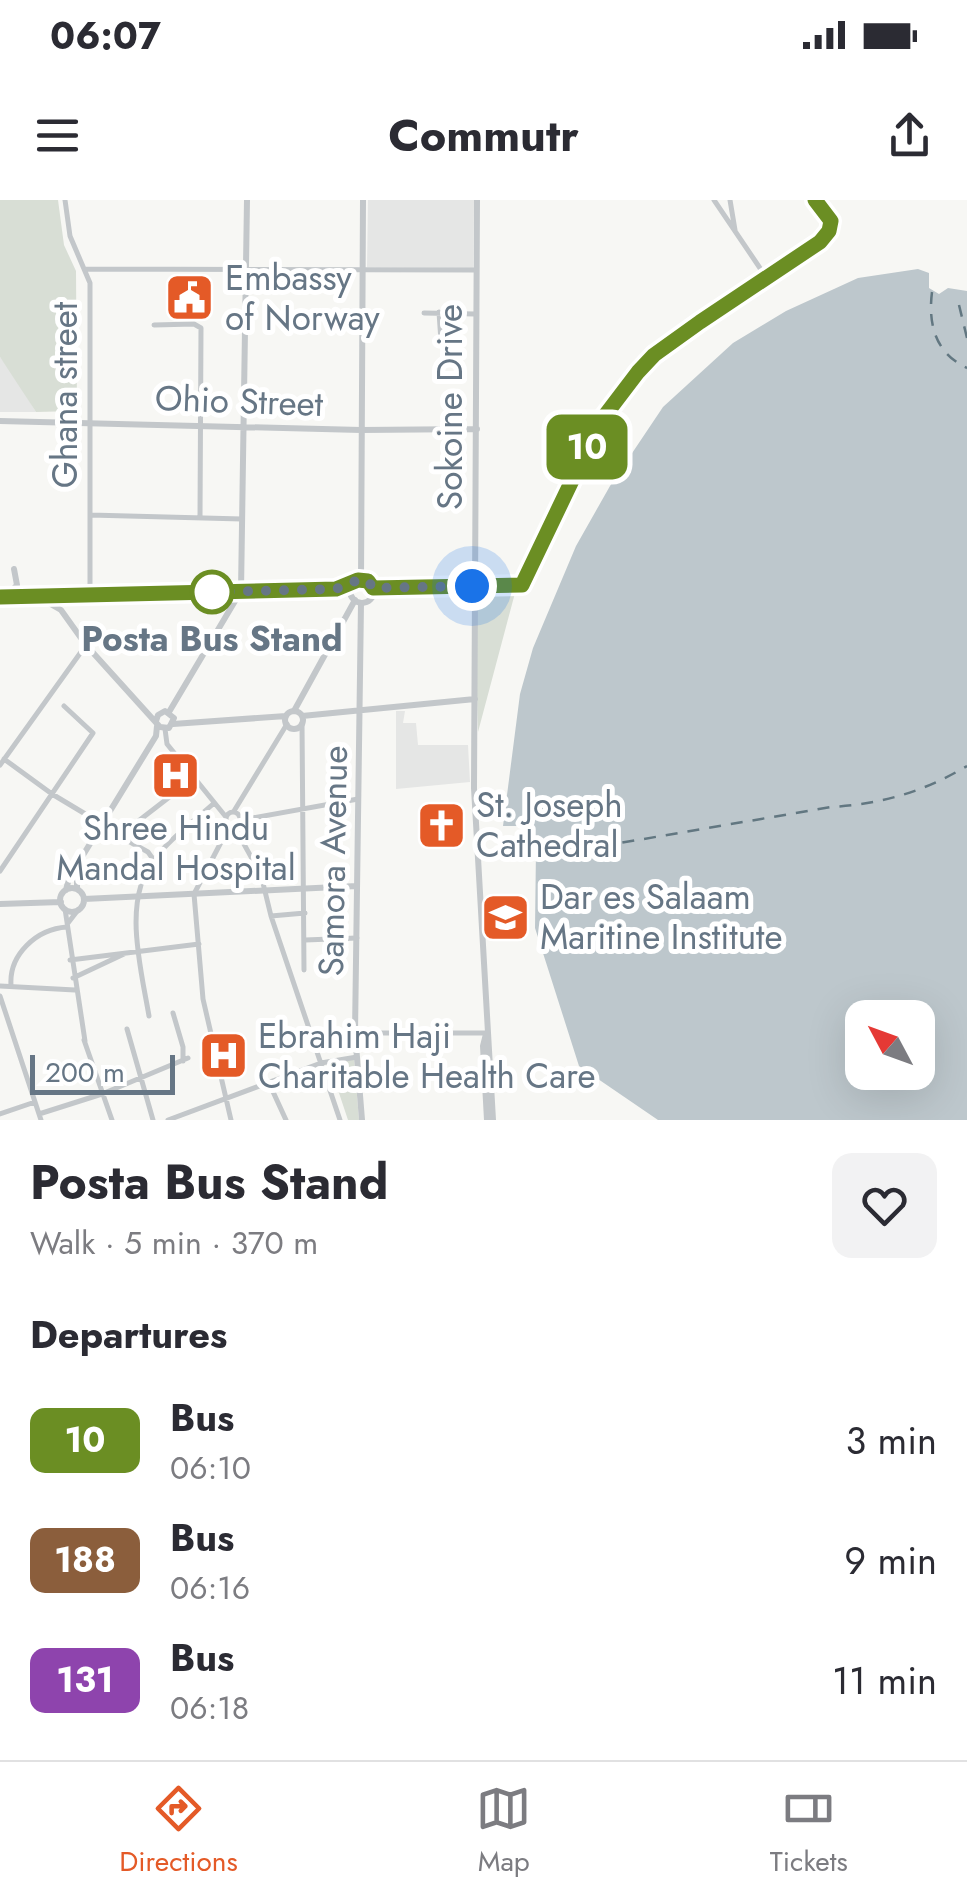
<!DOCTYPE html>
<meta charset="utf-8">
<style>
:root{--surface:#fff;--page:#f2f2f3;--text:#2b2b33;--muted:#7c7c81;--line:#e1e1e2;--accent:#e45a27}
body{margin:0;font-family:Jost,sans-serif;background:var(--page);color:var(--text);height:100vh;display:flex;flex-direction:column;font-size:38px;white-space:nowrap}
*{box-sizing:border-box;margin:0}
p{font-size:32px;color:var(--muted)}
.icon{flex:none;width:55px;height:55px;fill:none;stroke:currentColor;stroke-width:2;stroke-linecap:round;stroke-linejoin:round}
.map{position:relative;height:920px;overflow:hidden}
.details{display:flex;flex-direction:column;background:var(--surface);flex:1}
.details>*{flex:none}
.badge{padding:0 20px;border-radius:15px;font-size:35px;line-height:65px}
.needle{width:65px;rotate:311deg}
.fabs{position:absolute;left:845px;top:800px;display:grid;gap:20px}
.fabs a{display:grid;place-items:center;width:90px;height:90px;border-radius:20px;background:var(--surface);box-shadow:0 10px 40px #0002;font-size:50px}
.scale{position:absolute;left:30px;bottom:25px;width:145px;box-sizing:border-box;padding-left:10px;border:5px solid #667685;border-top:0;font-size:28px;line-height:35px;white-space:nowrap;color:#667685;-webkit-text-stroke:8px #fff;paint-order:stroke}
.you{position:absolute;width:50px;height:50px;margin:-25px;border:8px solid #fff;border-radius:50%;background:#1a73e8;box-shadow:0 0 0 15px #1a73e833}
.map>.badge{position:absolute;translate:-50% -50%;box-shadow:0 0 0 5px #fff}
h2{padding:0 30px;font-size:38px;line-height:90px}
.round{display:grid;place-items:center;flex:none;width:105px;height:105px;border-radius:20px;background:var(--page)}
.overview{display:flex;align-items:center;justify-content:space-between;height:170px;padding:0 30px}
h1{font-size:48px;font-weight:700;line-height:75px}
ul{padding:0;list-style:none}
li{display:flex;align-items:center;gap:30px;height:120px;padding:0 30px}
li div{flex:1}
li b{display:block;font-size:38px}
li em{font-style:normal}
li .badge{min-width:110px;font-weight:700;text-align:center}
.status{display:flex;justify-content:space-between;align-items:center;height:70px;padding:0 50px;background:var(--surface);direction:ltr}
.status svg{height:28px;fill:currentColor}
header{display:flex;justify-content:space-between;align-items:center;height:130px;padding:0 30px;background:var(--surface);font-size:45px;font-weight:700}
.dock{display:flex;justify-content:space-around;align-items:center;height:140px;border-top:2px solid var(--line);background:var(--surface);font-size:28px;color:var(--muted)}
.dock a{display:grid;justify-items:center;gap:5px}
.dock .selected{color:var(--accent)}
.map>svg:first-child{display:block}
.built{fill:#e5e6e5}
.green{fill:#d8ded5}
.water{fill:#bdc7cc;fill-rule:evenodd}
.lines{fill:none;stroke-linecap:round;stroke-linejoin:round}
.ferry{stroke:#627781;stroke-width:2.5;stroke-dasharray:12 10;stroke-linecap:butt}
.minor{stroke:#c3c7ca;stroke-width:5}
.tertiary{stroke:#c3c7ca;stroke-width:6}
.line-casing{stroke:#fff;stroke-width:22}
.line{stroke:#6b8e23;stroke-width:15}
.walk{stroke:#667685;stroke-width:10;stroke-dasharray:0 18}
.stop-dot{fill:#fff;stroke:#6b8e23;stroke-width:5}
.labels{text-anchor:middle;stroke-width:10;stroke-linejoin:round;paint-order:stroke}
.poi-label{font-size:35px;fill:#667685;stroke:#fff;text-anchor:start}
.street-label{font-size:35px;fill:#667685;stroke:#fff}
.stop-label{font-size:35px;font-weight:bold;fill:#667685;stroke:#fff}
</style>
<div class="status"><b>06:07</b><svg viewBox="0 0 49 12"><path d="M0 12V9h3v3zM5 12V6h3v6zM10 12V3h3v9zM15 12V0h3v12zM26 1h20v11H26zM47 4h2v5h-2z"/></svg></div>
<header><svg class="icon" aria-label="menu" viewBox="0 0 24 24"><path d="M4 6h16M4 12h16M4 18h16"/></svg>Commutr<svg class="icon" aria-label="share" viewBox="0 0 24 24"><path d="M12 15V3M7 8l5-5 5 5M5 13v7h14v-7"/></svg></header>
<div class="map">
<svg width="967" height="920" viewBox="0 0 967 920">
<rect width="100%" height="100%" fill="#f7f7f4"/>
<path class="built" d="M368,0H474L473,68L367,67Z
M0,157L10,170L36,212H0Z
M396,511H405L403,523H416L418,545H468L470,582L396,589Z"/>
<path class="green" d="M0,0H58L64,45L76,71L77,211L36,212L0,157Z
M474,393H515L478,532Z
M354,859L359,920H348L329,863Z"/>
<path class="water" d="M918,69L929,73V88L939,94L948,88L967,91V920H658L579,866L535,728L536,649L533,626H503L520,494L533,448L576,346L610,286L663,207L733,143L786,111L858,78ZM862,818H918V872H862Z"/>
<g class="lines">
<path class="ferry" d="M932,92C928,124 935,153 967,168
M959,105L967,138
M579,650L831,607C882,604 923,592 967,566"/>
<path class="minor" d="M65,0L70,36L90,83V395
M714,0L766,77
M730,0L735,30
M85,69L476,70
M439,112L441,141
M424,113L475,114
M154,125L194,124L201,128L200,318
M90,315L242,319
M302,523L304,770
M165,529L167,544L226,617
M4,559L52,594L102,624
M0,565L86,445
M234,611L287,524
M226 619a7 7 0 1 1 14 0a7 7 0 1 1-14 0Z
M241,620L358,599
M230,625L194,694L203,799L231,920
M234,626L261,675L271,716L340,920
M153,659L148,652L130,642L128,629L194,578
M0,671L93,533L64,506
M65,709L85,841
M271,716L305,713
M68,723L78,710
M305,740L357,738
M70,760L199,744
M73,778L124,754
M11,785C9,755 36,729 67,727
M0,786L75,790
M0,796L41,920
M173,813L183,847V861
M149,816C141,768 121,698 156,657C172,637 194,621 213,604
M127,829L153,920
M355,833H486
M84,840L112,920
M269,883L286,920
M0,914L35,902
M39,914L102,894L188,858
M168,920L321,863L357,857"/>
<path class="tertiary" d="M477,0L474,588L493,920
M0,221L361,230L477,229
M350 391a12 12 0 1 1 24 0a12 12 0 1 1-24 0Z
M361,380L363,0
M373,389L522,385
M7,396L17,385L14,369
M0,397L336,389L353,384
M0,402L159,397
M47,402L61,410L86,445L160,527L169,528L174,518L165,511L158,515L156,521
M361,403L355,833L362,920
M294,511L355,400
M285 520a9 9 0 1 1 18 0a9 9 0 1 1-18 0Z
M169,512L241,391L247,0
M302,516L475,499
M173,524L286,516
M60 700a12 12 0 1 1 24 0a12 12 0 1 1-24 0Z
M77,689V671
M66,690L69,678L156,536L157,526
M84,699L357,686
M0,704L61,702
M486,834L483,846L487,920"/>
</g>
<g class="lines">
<defs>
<path id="line" d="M0,397L336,389L358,380L368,381L373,388L522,385L600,222L638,172L654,155L700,122L820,42L829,31L831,21L815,0"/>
</defs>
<use href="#line" class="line-casing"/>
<use href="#line" class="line"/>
<path class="walk" d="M212,392L336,389L358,380L368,381L373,388L472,386"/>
</g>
<defs>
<symbol id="civic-square" viewBox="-11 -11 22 22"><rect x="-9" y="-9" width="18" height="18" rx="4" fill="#e45a27" stroke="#fff"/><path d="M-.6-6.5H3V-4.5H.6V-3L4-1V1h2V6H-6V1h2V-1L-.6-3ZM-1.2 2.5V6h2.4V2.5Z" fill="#fff"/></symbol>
<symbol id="hospital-square" viewBox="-11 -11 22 22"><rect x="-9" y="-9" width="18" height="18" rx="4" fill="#e45a27" stroke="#fff"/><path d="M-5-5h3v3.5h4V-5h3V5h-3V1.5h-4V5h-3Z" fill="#fff"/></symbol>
<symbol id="church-square" viewBox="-11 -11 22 22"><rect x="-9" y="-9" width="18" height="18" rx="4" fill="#e45a27" stroke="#fff"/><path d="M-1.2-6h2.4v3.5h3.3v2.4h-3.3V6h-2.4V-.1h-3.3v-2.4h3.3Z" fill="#fff"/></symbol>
<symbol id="university-square" viewBox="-11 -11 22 22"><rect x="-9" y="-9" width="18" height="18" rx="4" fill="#e45a27" stroke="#fff"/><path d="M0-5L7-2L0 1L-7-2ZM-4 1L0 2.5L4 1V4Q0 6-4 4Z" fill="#fff"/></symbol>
</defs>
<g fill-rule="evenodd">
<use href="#civic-square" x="162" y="70" width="55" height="55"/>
<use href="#hospital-square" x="148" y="548" width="55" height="55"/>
<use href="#church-square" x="414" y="598" width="55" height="55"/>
<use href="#university-square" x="478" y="690" width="55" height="55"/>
<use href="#hospital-square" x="196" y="828" width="55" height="55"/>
</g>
<circle class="stop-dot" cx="212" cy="392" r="20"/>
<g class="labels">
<g class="poi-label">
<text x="225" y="90">Embassy<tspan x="225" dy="40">of Norway</tspan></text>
<text x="476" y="617">St. Joseph<tspan x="476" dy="40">Cathedral</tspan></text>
<text x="176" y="640" text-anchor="middle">Shree Hindu<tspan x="176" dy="40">Mandal Hospital</tspan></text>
<text x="540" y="709">Dar es Salaam<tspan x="540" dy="40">Maritine Institute</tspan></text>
<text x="258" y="848">Ebrahim Haji<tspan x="258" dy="40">Charitable Health Care</tspan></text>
</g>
<g class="street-label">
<text transform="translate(65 195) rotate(-90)" y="12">Ghana street</text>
<text transform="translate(239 201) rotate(2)" y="12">Ohio Street</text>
<text transform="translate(450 207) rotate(-90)" y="12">Sokoine Drive</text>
<text transform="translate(333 661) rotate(-89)" y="12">Samora Avenue</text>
</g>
<g class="stop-label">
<text x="212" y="451">Posta Bus Stand</text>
</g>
</g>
</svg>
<div class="fabs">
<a><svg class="needle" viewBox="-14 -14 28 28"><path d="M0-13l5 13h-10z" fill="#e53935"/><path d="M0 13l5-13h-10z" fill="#7c7c81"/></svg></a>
</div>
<div class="scale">200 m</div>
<div class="you" style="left:472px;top:386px"></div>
<b class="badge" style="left:587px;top:247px;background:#6b8e23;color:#fff">10</b>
</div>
<section class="details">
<div class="overview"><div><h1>Posta Bus Stand</h1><p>Walk · 5 min · 370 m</p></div><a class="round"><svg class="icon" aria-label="heart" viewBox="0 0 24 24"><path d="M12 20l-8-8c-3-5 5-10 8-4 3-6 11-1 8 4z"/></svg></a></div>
<h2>Departures</h2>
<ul>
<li><span class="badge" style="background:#6b8e23;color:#fff">10</span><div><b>Bus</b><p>06:10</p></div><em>3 min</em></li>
<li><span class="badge" style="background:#8b5e3c;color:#fff">188</span><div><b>Bus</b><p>06:16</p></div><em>9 min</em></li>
<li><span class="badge" style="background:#8e44ad;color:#fff">131</span><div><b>Bus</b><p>06:18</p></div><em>11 min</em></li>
</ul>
</section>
<nav class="dock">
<a class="selected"><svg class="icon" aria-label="directions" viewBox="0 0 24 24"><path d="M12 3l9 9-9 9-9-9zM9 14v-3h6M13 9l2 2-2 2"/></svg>Directions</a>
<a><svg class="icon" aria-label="map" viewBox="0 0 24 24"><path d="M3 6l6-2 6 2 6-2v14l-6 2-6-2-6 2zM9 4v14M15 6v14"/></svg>Map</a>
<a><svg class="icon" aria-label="tickets" viewBox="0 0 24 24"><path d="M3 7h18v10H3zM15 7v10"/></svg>Tickets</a>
</nav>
